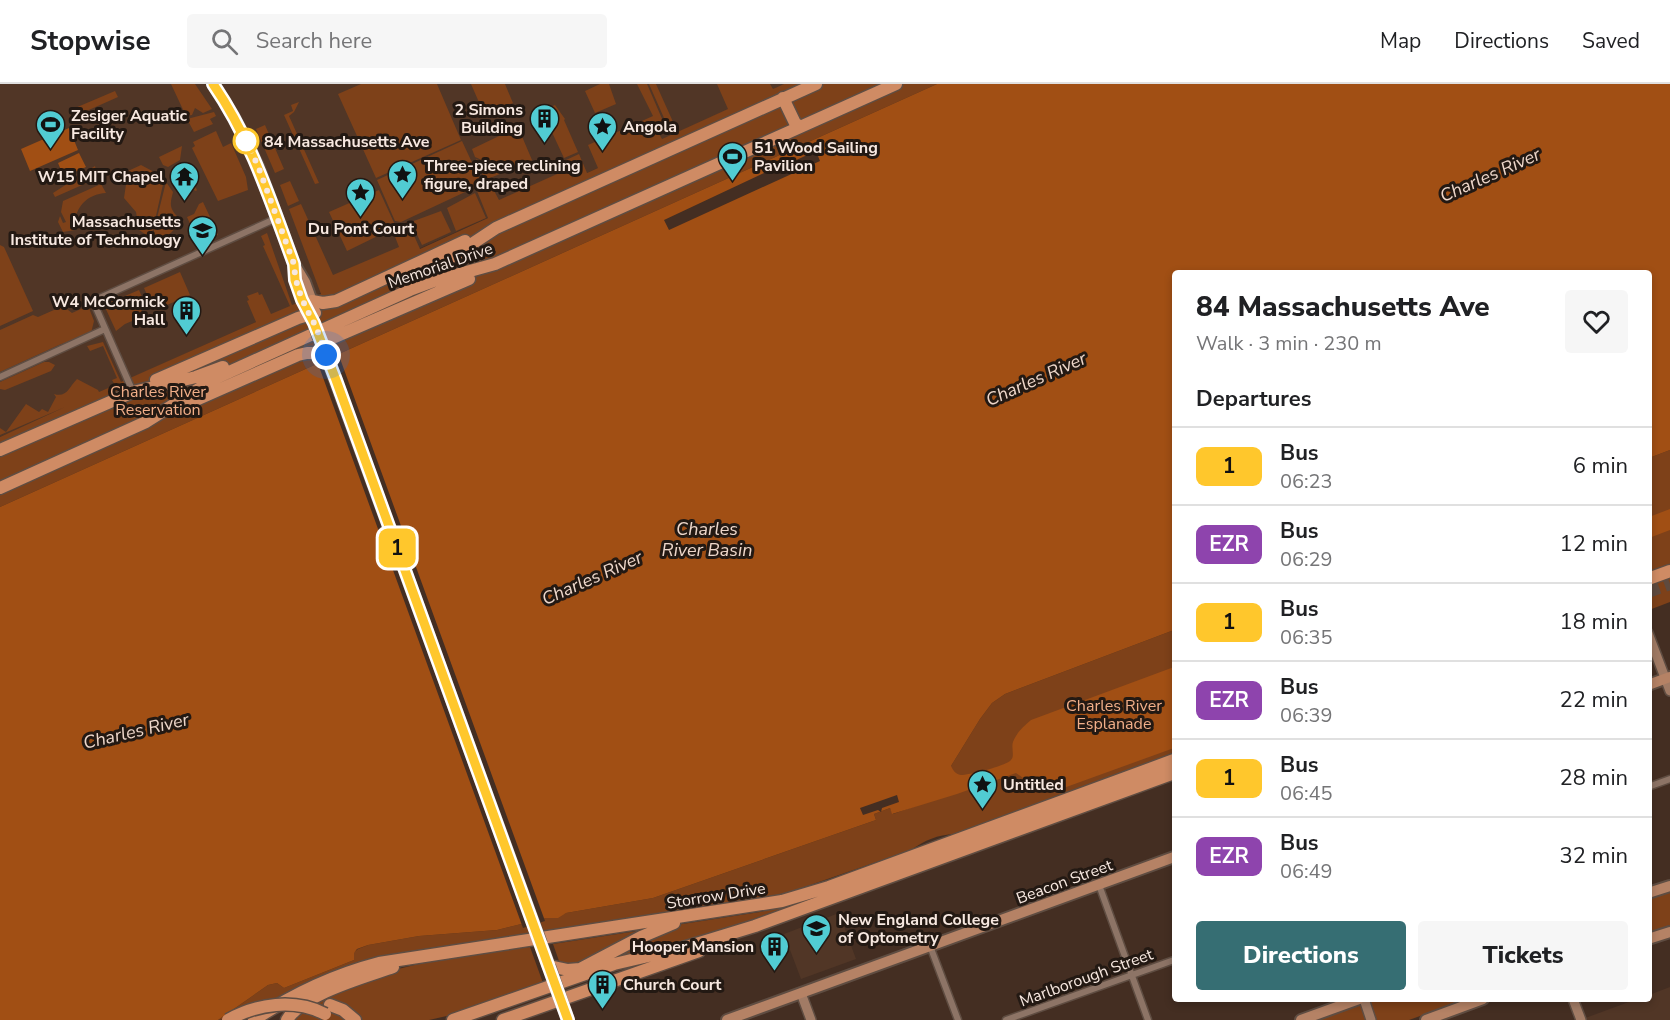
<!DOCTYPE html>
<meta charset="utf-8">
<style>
:root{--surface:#fff;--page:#f6f6f6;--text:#202124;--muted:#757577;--line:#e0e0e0;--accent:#366e73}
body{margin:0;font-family:"Nunito Sans",sans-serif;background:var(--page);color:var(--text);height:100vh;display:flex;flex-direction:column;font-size:22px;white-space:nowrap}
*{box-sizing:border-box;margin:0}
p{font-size:20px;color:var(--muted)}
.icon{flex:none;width:33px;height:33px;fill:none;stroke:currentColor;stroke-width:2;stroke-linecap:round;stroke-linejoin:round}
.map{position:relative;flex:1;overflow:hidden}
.drawer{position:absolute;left:1172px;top:186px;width:480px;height:732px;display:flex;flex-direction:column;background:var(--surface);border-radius:6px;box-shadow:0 3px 9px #0003}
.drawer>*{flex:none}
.badge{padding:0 12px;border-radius:9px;font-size:21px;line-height:39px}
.you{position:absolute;width:30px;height:30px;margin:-15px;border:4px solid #fff;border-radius:50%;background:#1a73e8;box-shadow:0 0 0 9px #1a73e833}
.map>.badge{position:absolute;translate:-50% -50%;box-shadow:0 0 0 3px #fff}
h2{padding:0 24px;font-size:22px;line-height:54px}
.round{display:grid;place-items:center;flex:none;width:63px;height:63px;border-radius:6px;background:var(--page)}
.headline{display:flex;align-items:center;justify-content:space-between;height:102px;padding:0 24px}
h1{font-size:28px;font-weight:800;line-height:45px}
.cta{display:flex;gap:12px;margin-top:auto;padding:12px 24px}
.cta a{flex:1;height:69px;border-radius:6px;background:var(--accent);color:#fff;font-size:24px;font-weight:800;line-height:69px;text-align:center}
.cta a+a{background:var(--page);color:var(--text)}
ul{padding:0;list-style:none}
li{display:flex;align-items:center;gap:18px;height:78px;padding:0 24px;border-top:2px solid var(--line)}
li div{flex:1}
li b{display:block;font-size:22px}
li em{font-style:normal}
li .badge{min-width:66px;font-weight:700;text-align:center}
header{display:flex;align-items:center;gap:36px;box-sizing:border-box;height:84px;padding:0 30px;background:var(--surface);border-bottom:2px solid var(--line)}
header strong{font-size:28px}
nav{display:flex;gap:33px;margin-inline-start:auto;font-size:21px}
.search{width:420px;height:54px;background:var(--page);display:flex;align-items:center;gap:15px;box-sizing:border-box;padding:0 21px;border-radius:6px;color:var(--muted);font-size:22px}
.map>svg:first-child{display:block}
.built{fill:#513626}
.green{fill:#7e4119}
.water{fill:#a14f14}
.pier{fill:#442e22}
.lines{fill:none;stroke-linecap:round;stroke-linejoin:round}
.highway-tunnel{stroke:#5f4a3e;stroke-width:12;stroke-dasharray:12 6;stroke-linecap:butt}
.street-casing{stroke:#5f4d42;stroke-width:9}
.secondary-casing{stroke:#5f4d42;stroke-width:12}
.primary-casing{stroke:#5f4d42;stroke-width:14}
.highway-casing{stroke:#5f4d42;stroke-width:15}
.street{stroke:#8d7466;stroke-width:6}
.secondary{stroke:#a17b65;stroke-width:9}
.primary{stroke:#b58265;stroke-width:10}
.highway{stroke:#cf8b64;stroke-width:12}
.primary-bridge-casing{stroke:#5f4d42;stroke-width:14;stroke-linecap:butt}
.highway-bridge-casing{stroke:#5f4d42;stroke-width:15;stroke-linecap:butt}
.primary-bridge{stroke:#b58265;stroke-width:10}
.highway-bridge{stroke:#cf8b64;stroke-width:12}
.line-casing{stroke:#fff;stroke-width:14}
.line{stroke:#ffc72c;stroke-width:9}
.walk{stroke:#f7e8e0;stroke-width:6;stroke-dasharray:0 10.8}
.stop-dot{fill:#fff;stroke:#ffc72c;stroke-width:3}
.labels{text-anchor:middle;stroke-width:6;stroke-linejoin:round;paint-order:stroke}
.poi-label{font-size:16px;font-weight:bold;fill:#f7e8e0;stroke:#231913;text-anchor:start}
.stop-label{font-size:16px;font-weight:bold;fill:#f7e8e0;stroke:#231913;text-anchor:start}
.street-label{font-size:16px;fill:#f7e8e0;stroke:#231913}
.park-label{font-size:16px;fill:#f2af89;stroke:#231913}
.water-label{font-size:18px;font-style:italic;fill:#eed7ca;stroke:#231913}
</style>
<header>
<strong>Stopwise</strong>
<div class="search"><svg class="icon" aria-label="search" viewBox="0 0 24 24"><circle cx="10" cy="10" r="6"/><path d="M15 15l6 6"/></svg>Search here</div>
<nav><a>Map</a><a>Directions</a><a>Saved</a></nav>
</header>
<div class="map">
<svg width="1670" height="936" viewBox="0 0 1670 936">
<rect width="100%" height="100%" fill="#442e22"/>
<path class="built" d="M0,0H785L0,353Z
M839,829L856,875L801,895L784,850Z
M1670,903V936H1580L1637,915H1648L1649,911Z"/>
<path class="green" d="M171,0H195L212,25L203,29L195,24L192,31L186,32Z
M361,0H437L461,56L376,94L338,10Z
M471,0H505L513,19L485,32Z
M600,0H609L616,20L595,29L585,7Z
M637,0H647L666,44L658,48L662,55L728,25L717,0H770L773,5L784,0H937L0,423V353L65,323L0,351V344L6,348L26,320L39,328L42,325L48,328L56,313L54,310C67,314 69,303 77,295L98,306L99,308L115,301L112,296L117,294L103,262L90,267L87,262L103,258L121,298L256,238L247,217L249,216L247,212L258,208L259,211L262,210L271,230L290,222L263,162L265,161L261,152L267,149L292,221L321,210L289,125L301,120L333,191L399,163L392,145L347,167L329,128L379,106L396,143L408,138L420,165L488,134L477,107L491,101L499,116L566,86L562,77H564L573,95L566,76L579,70L587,89L598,84L588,61L653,32Z
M649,0H656L674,40L668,43Z
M115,7L118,13L82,29L80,26L76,28L75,24Z
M299,18L294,28L289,32L319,99L315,100L284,31L293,27L291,21Z
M555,21L565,35L564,36L578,68L564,74L542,27Z
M214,28L216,32L210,35L213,40L194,48L187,35Z
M265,41L284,85L275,89L256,45Z
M518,43L532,76L507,87L475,73L472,65Z
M216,47L223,63L231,59L246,93L248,106L218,117L192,64L195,62L193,58Z
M462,57L481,98L480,101L401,138L395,137L377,96Z
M182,62L180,76L168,83L163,81L159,73Z
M476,75L505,88L485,96Z
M184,80L197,106L196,107L189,104L178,105Z
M141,81L156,89L164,96L151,154L139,146L136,128L124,114L128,87Z
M95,82L98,94L55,113L53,109Z
M290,97L299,117L288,122L280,101Z
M166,98L173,108C170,120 169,124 178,133C177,148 167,155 152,154Z
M101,100L106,109C86,110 73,125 75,146L63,148L58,138L60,132L63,139L66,138L61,128L63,117Z
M475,109L486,134L456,147L447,124Z
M203,118L210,133L191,142L187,133L194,130L199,120Z
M441,127L451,148L422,161L411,138Z
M211,136L218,151L209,154L207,157L205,154L198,159L192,144Z
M0,161L4,163L33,227L0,242Z
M180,188L190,211L160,224L157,218L151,220L144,204Z
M139,206L146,222L141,225L144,232L125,240L116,247L104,221Z
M63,222L72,229L83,224H89L94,237L91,249L59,261L0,288V246L33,231L38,233Z
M44,278H49L55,281L51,287L5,306L0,305V298Z
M1670,366V481L1649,488V374Z
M1670,493V518L1649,526V501Z
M1174,546V670L955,750C937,751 925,756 911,766L793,807L773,812L417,867L246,932L218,936L268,901L277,899L284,904L354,876L353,869L358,865L368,861L419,852L497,846L566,829L653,814L876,736L874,730L890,724L893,730L924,719L951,682L980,635L992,619L1005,610Z
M1670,807V841L1649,849V815Z
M798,819L701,854L564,891L553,860L760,828Z
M530,863L543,899L451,931L429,936H292L306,921L394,886L431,877Z
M1374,915H1467L1409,936H1316Z"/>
<path class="water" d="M937,0H1670V366L1649,374L1648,189H1174V546L1005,610L992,619L980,635L951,682C953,686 955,690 961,691C969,691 1006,682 1011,676C1015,672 1011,664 1013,658C1016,649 1024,642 1031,636L1174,583V664L1058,706C1036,709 1032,699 1016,689L957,710L892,730L890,724L874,730L876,736L653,814L566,829L558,834H546L497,846L419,852L368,861L357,865L354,869V876L284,904L277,899L268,901L218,936H0V423Z
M69,44L78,66L30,87L21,65Z
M79,69L86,83L64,93L58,79Z
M1670,425V446L1649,454V433Z"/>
<path class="pier" d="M816,67L820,77L669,146L664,136L764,89L762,84L765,82L767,87L770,88Z
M338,269L545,837L523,844L317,277Z
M897,711L899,718L882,724L881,728L878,726L863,731L860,724Z"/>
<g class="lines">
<path class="highway-tunnel" d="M1648,508L1670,500"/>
<defs>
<path id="street" d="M0,293L105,245
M133,308L93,217L277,134
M1648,703L1670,695
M1099,801L1148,936
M930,862L958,936
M1006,936L1174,876"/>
<path id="secondary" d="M1648,549L1670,607
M801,909L811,936
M1364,915L1371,936
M1573,915L1581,936"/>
<path id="primary" d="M213,0L235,35L258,82L294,180L297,201L312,236
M296,183L305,198L314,223
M323,263L409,498
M1648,601L1670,593
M1648,809L1670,802
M1648,855L1670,848
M541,860L549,882
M563,922L568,936
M727,936L1174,773
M1301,936L1359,915
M1426,936L1483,915"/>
<path id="highway" d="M783,14L795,39L800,43
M408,199L431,187L496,144L816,0
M312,217L323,219L336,217L465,157
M321,259L469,195
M156,296L298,234L315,229
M180,323L298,271L307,269H325
M0,366L133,308L196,293L223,283
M0,404L146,338L216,294L410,206L434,197L495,180L896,0
M1648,495L1670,487
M549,882L568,886L580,885L641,853L674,839
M330,921L343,926L355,936
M254,936C293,910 333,891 379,879L782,817L829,803L1174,676
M287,936C302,910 365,893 393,883
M453,936L614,880L683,864L755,842L1174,689
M503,936L699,867"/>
</defs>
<use href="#street" class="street-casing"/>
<use href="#secondary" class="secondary-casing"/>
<use href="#primary" class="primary-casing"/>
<use href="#highway" class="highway-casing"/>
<use href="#street" class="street"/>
<use href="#secondary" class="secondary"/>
<use href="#primary" class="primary"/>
<use href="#highway" class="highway"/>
<defs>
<path id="primary-bridge" d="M314,239L319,254
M409,498L541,860
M549,882L563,922"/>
<path id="highway-bridge" d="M228,936C257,920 294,914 325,930"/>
</defs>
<use href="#primary-bridge" class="primary-bridge-casing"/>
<use href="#highway-bridge" class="highway-bridge-casing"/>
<use href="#primary-bridge" class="primary-bridge"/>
<use href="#highway-bridge" class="highway-bridge"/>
</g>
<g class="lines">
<defs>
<path id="line" d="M213,0C251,55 271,118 294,180L295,196L302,216L314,239L336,296L568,936"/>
</defs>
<use href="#line" class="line-casing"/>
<use href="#line" class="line"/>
<path class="walk" d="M246,57L244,52L258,82L294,180C295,202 304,221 314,239C319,249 322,261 326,271"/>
</g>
<defs>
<symbol id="building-pin" viewBox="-11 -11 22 30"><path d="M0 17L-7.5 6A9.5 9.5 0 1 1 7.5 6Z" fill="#51ccd3" stroke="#231913"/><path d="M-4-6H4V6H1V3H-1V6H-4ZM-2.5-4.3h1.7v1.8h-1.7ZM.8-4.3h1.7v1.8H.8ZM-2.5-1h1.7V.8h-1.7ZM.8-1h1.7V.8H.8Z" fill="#111"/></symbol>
<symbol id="stadium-pin" viewBox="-11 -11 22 30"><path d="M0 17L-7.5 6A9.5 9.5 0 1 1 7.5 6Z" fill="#51ccd3" stroke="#231913"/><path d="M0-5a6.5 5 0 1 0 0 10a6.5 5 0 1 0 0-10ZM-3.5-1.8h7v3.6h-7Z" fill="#111"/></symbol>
<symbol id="sight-pin" viewBox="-11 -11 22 30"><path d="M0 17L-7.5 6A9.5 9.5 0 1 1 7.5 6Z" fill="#51ccd3" stroke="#231913"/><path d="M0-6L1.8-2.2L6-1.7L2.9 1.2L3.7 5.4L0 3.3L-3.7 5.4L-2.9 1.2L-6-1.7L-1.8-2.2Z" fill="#111"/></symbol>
<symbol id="temple-pin" viewBox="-11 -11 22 30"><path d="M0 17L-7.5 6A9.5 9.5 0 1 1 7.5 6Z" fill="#51ccd3" stroke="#231913"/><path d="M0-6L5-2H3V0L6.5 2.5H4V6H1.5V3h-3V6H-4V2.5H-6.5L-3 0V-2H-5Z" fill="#111"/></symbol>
<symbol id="university-pin" viewBox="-11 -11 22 30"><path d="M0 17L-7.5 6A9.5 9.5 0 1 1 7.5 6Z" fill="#51ccd3" stroke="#231913"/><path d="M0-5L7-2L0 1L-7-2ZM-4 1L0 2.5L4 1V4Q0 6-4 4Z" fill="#111"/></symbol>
</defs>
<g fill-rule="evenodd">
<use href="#building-pin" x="528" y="18" width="33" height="45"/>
<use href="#stadium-pin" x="34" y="24" width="33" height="45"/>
<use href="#sight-pin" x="586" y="26" width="33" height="45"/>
<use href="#stadium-pin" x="716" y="56" width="33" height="45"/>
<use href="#sight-pin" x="386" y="74" width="33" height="45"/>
<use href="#temple-pin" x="168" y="76" width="33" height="45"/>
<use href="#sight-pin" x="344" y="92" width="33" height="45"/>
<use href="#university-pin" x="186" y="130" width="33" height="45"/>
<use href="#building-pin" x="170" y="210" width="33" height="45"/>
<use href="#sight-pin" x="966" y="684" width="33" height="45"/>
<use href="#university-pin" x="800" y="828" width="33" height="45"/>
<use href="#building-pin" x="758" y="846" width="33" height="45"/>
<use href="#building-pin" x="586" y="884" width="33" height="45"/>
</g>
<circle class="stop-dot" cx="246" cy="57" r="12"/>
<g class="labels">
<g class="poi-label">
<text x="523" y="31" text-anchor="end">2 Simons<tspan x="523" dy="18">Building</tspan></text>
<text x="71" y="37">Zesiger Aquatic<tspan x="71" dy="18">Facility</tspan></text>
<text x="623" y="48">Angola</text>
<text x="754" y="69">51 Wood Sailing<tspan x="754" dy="18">Pavilion</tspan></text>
<text x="424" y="87">Three-piece reclining<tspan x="424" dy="18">figure, draped</tspan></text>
<text x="164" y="98" text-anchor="end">W15 MIT Chapel</text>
<text x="181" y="143" text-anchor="end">Massachusetts<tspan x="181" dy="18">Institute of Technology</tspan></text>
<text x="361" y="150" text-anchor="middle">Du Pont Court</text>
<text x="165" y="223" text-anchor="end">W4 McCormick<tspan x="165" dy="18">Hall</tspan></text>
<text x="1003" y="706">Untitled</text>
<text x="838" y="841">New England College<tspan x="838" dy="18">of Optometry</tspan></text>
<text x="754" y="868" text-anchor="end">Hooper Mansion</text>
<text x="623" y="906">Church Court</text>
</g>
<g class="stop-label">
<text x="264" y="63">84 Massachusetts Ave</text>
</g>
<g class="street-label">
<text transform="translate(440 181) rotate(-19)" y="6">Memorial Drive</text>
<text transform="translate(1064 797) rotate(-20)" y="6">Beacon Street</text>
<text transform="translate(716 811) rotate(-9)" y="6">Storrow Drive</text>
<text transform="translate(1086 893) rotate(-20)" y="6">Marlborough Street</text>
</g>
<g class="park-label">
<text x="158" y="313">Charles River<tspan x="158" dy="18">Reservation</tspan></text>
<text x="1114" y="627">Charles River<tspan x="1114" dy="18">Esplanade</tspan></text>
</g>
<g class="water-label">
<text transform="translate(1490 91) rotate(-24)" y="6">Charles River</text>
<text transform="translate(1036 295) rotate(-24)" y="6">Charles River</text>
<text x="707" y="451">Charles<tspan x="707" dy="21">River Basin</tspan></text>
<text transform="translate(592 494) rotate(-24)" y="6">Charles River</text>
<text transform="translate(136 647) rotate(-13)" y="6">Charles River</text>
</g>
</g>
</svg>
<div class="you" style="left:326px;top:271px"></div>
<b class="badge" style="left:397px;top:464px;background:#ffc72c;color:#111">1</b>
<section class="drawer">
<div class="headline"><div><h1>84 Massachusetts Ave</h1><p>Walk · 3 min · 230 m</p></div><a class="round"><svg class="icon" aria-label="heart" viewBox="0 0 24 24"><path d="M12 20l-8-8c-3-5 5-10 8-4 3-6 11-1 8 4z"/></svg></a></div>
<h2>Departures</h2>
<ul>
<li><span class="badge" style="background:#ffc72c;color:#111">1</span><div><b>Bus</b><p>06:23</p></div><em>6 min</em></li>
<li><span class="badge" style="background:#8e44ad;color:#fff">EZR</span><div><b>Bus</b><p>06:29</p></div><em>12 min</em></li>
<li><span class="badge" style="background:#ffc72c;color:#111">1</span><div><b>Bus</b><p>06:35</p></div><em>18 min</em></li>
<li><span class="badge" style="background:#8e44ad;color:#fff">EZR</span><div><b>Bus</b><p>06:39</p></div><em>22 min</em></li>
<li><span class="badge" style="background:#ffc72c;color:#111">1</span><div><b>Bus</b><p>06:45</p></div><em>28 min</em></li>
<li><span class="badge" style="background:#8e44ad;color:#fff">EZR</span><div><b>Bus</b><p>06:49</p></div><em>32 min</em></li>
</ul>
<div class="cta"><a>Directions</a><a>Tickets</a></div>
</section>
</div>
